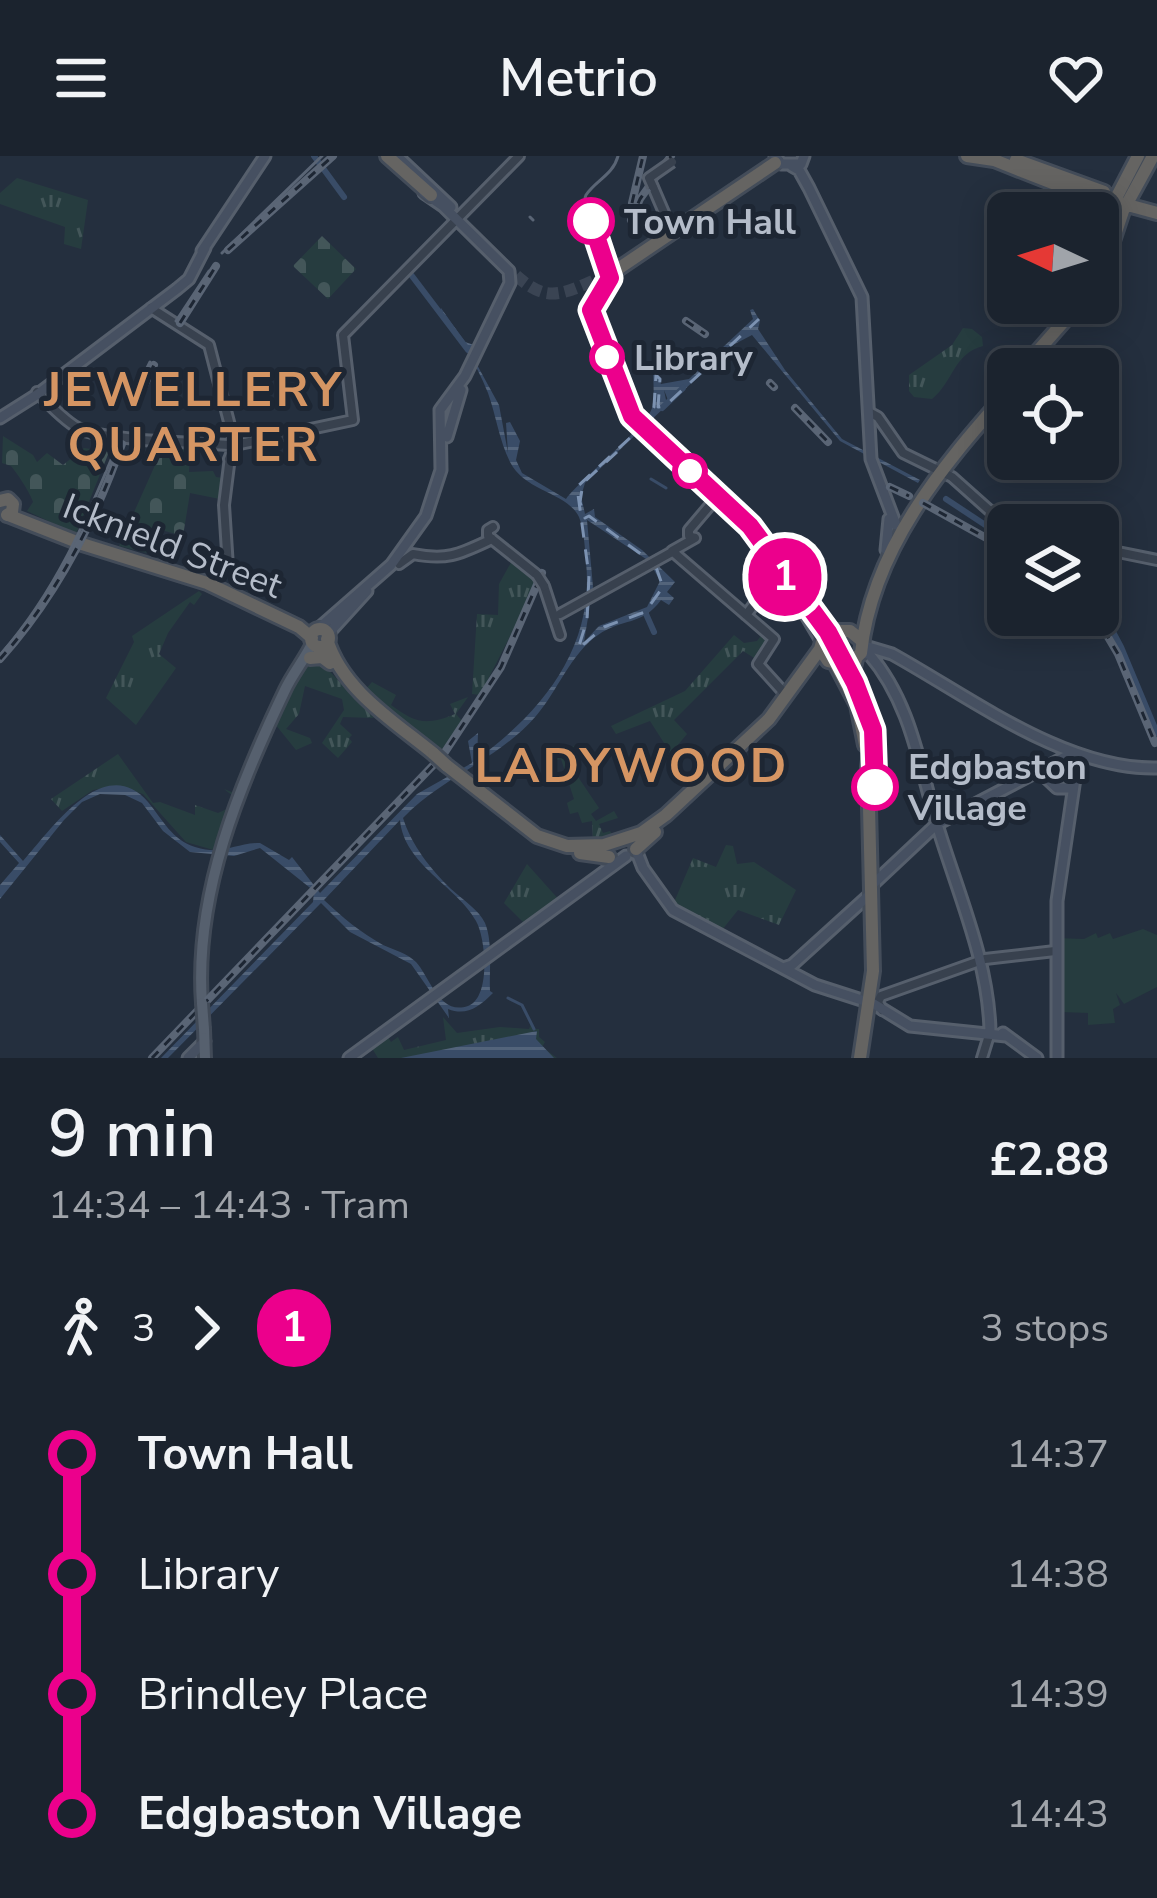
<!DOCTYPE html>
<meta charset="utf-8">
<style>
:root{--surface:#1b232e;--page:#282f3a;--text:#f1f3f6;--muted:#a0a4aa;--line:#39404a}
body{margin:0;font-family:"Nunito Sans",sans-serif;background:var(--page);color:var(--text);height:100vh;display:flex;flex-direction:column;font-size:45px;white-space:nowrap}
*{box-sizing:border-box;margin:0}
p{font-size:39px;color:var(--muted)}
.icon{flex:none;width:66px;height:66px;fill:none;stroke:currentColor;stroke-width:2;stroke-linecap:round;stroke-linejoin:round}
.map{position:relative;height:902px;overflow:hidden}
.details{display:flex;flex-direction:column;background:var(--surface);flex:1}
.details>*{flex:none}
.badge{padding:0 24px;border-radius:39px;font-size:42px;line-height:78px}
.needle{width:78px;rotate:274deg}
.tools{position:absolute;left:987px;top:36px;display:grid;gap:24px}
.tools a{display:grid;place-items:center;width:132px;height:132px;border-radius:18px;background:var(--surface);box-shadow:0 6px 30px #0003,0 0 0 3px var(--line);font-size:60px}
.map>.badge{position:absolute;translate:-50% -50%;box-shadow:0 0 0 6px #fff}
.legs{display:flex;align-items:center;gap:18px;height:132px;padding:0 48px;font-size:39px}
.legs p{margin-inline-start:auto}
.summary{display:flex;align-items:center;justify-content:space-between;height:204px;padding:0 48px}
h1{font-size:66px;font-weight:600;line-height:90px}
ul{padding:0 48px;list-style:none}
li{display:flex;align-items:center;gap:42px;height:120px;font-size:45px}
li i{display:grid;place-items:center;width:18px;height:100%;margin:0 15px;background:currentColor}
li i::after{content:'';width:30px;height:30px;margin:-15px;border:9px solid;border-radius:50%;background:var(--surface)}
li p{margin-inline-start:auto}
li:first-child i{background:linear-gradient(#0000 50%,currentColor 0)}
li:last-child i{background:linear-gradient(currentColor 50%,#0000 0)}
header{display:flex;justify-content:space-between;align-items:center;height:156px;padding:0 48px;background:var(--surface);font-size:54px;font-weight:600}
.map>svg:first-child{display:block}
.grass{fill:url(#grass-tufts)}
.cemetery{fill:url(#cemetery-stones)}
.garden{fill:#263c3f}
.water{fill:url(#water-rules);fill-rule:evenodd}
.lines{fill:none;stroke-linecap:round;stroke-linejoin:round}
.stream{stroke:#394c67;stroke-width:3}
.canal{stroke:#394c67;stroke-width:6}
.ferry{stroke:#7c92b1;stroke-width:3;stroke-dasharray:15 12;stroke-linecap:butt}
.trunk-tunnel{stroke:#3a4453;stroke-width:12;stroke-dasharray:12 6;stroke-linecap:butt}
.tertiary-casing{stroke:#565f6c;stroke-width:14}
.secondary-casing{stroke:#565f6c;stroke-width:15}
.primary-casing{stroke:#414a57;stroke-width:16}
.trunk-casing{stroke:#434c59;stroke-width:18}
.tertiary{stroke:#38414e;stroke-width:8}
.secondary{stroke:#465061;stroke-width:9}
.primary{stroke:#56606e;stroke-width:10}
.trunk{stroke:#656462;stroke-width:12}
.tram{stroke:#5a6575;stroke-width:3}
.rail-casing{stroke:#5a6575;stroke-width:8}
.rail{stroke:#1d2633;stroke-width:3;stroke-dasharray:9;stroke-linecap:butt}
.tertiary-bridge-casing{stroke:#565f6c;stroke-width:14;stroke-linecap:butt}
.primary-bridge-casing{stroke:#414a57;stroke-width:16;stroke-linecap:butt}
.trunk-bridge-casing{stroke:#434c59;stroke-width:18;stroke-linecap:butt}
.tertiary-bridge{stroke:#38414e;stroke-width:8}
.primary-bridge{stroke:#56606e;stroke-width:10}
.trunk-bridge{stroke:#656462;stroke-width:12}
.line-1-casing{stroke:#fff;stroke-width:27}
.line-1{stroke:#ec008c;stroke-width:18}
.stop-1-dot{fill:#fff;stroke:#ec008c;stroke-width:6}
.labels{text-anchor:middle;stroke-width:10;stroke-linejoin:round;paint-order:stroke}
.stop-label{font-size:36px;font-weight:bold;fill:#b4bcc9;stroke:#1d2633;text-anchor:start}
.street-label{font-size:36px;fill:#b4bcc9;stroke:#1d2633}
.district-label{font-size:48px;font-weight:bold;letter-spacing:3px;fill:#d59563;stroke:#1d2633}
</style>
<header><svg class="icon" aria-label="menu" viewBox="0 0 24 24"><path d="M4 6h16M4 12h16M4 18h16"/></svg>Metrio<svg class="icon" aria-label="heart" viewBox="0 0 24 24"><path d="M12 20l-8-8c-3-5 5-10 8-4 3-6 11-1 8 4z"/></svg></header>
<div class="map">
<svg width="1157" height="902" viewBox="0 0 1157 902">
<defs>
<pattern id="grass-tufts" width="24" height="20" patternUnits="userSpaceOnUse" patternTransform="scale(3)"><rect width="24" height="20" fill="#263c3f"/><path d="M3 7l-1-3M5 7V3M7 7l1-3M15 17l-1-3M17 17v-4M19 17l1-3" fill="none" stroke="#435659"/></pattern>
<pattern id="cemetery-stones" width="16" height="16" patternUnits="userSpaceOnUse" patternTransform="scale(3)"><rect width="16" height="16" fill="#263c3f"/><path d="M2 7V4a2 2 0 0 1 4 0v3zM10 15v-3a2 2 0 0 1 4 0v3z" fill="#435659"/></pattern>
<pattern id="water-rules" width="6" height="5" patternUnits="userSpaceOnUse" patternTransform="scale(3)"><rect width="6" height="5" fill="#394c67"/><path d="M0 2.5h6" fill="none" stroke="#53647b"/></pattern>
</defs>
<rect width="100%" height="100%" fill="#242f3e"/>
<path class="grass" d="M17,22L88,44L81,93L64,88L65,71L0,48V37Z
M963,172L972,173L982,181L983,190C953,198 954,225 932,243L914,241L909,235V219L952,189Z
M513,403L535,422L532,437L480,539L472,538L477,458L498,459L499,428Z
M199,435L202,438L194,449L190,446L168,477L159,498L176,512L136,569L106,542L134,486L132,480Z
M764,476L772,483L759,505L743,495L674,564L687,578L662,608L654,601L666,590L650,565L616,578L611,570L685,535L734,479L744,487L757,485Z
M317,502L374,562L343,561L340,568L352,579L349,582L352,586L338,602L322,587L344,554L342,543L305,530L299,558L286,573L310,582L312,587L296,594L275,568L302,516Z
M372,526L396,539L391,549C415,567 426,570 455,558L450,548L468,541L456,558L463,566L438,598L363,536Z
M579,587L583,592L574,598L573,620L578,621L599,652L591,658L596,665L614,655L618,662L599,668L603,677L610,675L613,680L603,686L593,685L592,665L582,667L578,656L570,658L567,647L574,643L561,603L543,608Z
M118,598L153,647L160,646L195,659V649L218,657L227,653L233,640L224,633L234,637L217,695L186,686L143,638L118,630L93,634L62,655L51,643Z
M726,689L733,690L737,708L754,706L796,734L779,769L738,754L722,774L672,751L693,702L716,711Z
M527,708L561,746L527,770L504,747Z
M443,861L457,877L500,871L529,873L531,868L534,873H539V881L545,886L542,891L557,902H378L370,889L386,878L391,886L398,881L404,894L446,884Z"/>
<path class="cemetery" d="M322,80L356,113L328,143L293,110Z
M3,280L33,299L37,306L47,297L63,309L84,292L109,296L76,378L27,355L33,346C31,338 17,317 11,310L2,307Z
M164,289L190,290L189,316L213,315L216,321L223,322L220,343L190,337L183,380L154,372L147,397L119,390Z"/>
<path class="garden" d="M1143,773L1157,779V831L1124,848L1116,837L1120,849L1113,853L1115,867L1088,869V857L1060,856L1057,782L1084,783L1096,777L1098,782L1110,777L1113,783Z"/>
<path class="water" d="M441,152L465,186L474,189L476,207L499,249L508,297L506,267L510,266L520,285L516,304L522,317L566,343C583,321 647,270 652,252C655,240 653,224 653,212L661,228L689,223L753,163L750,154L753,153L760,165L758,173L785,214L842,283L920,324L918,327L840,285L752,179L729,191L681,237L677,235L668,244L664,234L667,249L585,327L581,340L585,358L594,353L595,361L642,394L675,426L667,436L674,442L669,449L661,444C642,470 622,462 598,479C571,497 557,536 536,560C498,604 442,621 403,662C411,688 431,714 451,733C462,743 479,754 485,767C493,786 489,815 490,835L493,837C478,852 466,860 448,853L449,862L411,808L350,776L321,747L168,902H161L313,746L314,735L260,692L234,700L190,696L163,675L142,647L125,639L100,638L82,646L64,664L0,743V729L19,707L0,686V679L23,705C51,674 104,595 148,646C163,664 172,684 195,691C224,700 234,687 260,687L289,704L292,701L320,737L417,638L472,607L468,585L478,577L477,603C542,556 595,491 586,406C585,392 584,374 579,361C567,336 525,336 510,306C499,284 496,259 488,237C475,204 458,179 439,158ZM587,364L649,405L660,425L647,451L599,470L584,486L593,431ZM400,664C404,709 457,730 476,765C486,782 491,842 468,850C439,860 430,821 416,806C407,797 394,794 383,789C360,776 343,762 324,744Z
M537,875L536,883L554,902H401Z"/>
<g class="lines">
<path class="stream" d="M651,323L666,332
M508,842L522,849L534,873"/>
<path class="canal" d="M314,0L344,41
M412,120L468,194
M662,252L683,232
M946,343L1008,384
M1098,448L1121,491L1157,577
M646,458L654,476"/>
<path class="ferry" d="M617,296L583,327L580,346L585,362L589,360L649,404
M656,411L663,431L645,456L604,471L578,493L587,464L589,420L577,331L646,267L654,251L656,219L660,223L658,251L665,250L759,163"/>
<path class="trunk-tunnel" d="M503,107C548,153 557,139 612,117"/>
<defs>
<path id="tertiary" d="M653,31L668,66
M151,152L209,189L235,289L229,303
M37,236C83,284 81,275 141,284
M869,256L878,261L903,297L952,321L989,354L1028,369
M141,284L229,289
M235,289L353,264L343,179L519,0
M493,371L488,374V380L537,419
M695,382L689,380V374L717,341C729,352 743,362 752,374C768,394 818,466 837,474
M695,382L672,395L774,483L758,508L786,539
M1098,392L1157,404
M399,408L413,398C448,405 460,398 492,383
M782,420L820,484
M213,422L228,411L224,349L230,301
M544,430L560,479
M560,458L672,396
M746,459L774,422L783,423
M882,854L878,846L881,840L985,803L1055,795
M982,902L990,876"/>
<path id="secondary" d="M775,0L781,8H801L804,0
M398,1L451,51
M792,10L799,14L809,32L862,141L871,303L896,369
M202,95L265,0
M0,262L38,238L177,133L189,123L205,92
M447,281L461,234
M886,394L889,363
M318,473L391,409L426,360L441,314L440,254L465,220L510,127L509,115L443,50L424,37
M327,479L367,435
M865,490L892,498C970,541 1065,614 1157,612
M861,497L869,498C913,549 920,616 940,678C960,742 989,809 990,876
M1038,614L1057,632H1073
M636,694L643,712L673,754L815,829L874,848L910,870L1006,880
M871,730L937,668L1073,597
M783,812L792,809L867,741
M1003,877L1037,902
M188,902L205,885
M349,902L626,700
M1057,902V745L1077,609L1073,597"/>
<path id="primary" d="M202,847C194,739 239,630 285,534C293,517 305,503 313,486
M204,873L205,902"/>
<path id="trunk" d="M387,0L431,39
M967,0L994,4L1065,32L1157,57
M1016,4L1104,36
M1098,97L1114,46L1138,0
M612,117L775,7
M1098,130L1123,55L1153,0
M1022,213L1080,147
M0,345L8,343L13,348L12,356L7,359
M8,359L82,388L207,427L299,471L312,482
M311 482a9 9 0 1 1 18 0a9 9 0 1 1-18 0Z
M327,483C342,534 395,566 434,598
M861,484L850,475H835L823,482L820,493L828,505C841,509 851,508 861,497C872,394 941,311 1008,236
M310,502L322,501L330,507
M856,503L853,515L869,554L873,575L868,611L873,815L860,902
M835,507L857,549L865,589
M446,609L537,680L567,690L604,689L641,677L666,659L769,563L820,493
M636,693L655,676
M580,697L609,701"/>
</defs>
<use href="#tertiary" class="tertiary-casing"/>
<use href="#secondary" class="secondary-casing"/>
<use href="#primary" class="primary-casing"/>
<use href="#trunk" class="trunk-casing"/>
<use href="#tertiary" class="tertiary"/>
<use href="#secondary" class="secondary"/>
<use href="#primary" class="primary"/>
<use href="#trunk" class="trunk"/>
<path class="tram" d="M618,0C613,19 596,24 586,39C580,49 604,101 607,117L588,150L631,261L749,371L824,478
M530,61L533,64
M222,97L322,0
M176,165L209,115
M137,232L150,206
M0,499C55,437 87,363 118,287
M848,513L874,579L875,648"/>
<defs>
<path id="rail" d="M632,47L643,0
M631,64L640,43L671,0
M228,94L333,0
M686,165L705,178
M180,167L216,110
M770,227L774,231
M142,234L154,209
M795,252L828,286
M890,331L909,340
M923,347L1008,394
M1095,459L1118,498L1155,587
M0,503C55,442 95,365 122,288
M152,902L443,599L501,511L542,417"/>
</defs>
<use href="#rail" class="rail-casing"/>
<use href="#rail" class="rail"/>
<defs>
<path id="tertiary-bridge" d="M653,31L649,22L672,6
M537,419L544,430"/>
<path id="primary-bridge" d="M202,847L204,873"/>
<path id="trunk-bridge" d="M434,598L446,609"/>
</defs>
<use href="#tertiary-bridge" class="tertiary-bridge-casing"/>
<use href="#primary-bridge" class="primary-bridge-casing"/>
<use href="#trunk-bridge" class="trunk-bridge-casing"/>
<use href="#tertiary-bridge" class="tertiary-bridge"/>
<use href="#primary-bridge" class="primary-bridge"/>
<use href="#trunk-bridge" class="trunk-bridge"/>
</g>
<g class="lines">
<defs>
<path id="line-1" d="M591,65L610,122L591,154L632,260L750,370L828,476L855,527L873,574L875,631"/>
</defs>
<use href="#line-1" class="line-1-casing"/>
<use href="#line-1" class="line-1"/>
</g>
<g class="stop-1-dot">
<circle cx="591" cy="65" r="21"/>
<circle cx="607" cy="201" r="15"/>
<circle cx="690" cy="315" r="15"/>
<circle cx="875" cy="631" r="21"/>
</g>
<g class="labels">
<g class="stop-label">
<text x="624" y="78">Town Hall</text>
<text x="634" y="214">Library</text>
<text x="908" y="623">Edgbaston<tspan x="908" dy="41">Village</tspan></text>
</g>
<g class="street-label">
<text transform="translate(173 389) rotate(21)" y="13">Icknield Street</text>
</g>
<g class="district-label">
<text x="194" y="250">JEWELLERY<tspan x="194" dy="55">QUARTER</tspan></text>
<text x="632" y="626">LADYWOOD</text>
</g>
</g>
</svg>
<div class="tools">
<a><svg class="needle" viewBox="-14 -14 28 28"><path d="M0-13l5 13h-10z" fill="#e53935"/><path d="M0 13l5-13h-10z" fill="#a0a4aa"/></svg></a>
<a><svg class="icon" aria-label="locate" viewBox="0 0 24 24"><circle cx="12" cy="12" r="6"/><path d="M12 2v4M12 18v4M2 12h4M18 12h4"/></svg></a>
<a><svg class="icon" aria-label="layers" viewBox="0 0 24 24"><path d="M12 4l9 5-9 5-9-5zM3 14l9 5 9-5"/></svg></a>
</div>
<b class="badge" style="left:785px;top:421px;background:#ec008c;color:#fff">1</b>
</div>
<section class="details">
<div class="summary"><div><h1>9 min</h1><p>14:34 – 14:43 · Tram</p></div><b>£2.88</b></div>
<div class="legs"><svg class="icon" aria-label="walk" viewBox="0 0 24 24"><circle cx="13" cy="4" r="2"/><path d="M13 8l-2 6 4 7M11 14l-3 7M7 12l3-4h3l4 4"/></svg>3<svg class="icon" aria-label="forward" viewBox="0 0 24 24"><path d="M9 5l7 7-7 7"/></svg><b class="badge" style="background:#ec008c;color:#fff">1</b><p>3 stops</p></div>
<ul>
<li><i style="color:#ec008c"></i><b>Town Hall</b><p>14:37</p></li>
<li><i style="color:#ec008c"></i><span>Library</span><p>14:38</p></li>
<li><i style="color:#ec008c"></i><span>Brindley Place</span><p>14:39</p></li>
<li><i style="color:#ec008c"></i><b>Edgbaston Village</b><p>14:43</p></li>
</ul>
</section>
